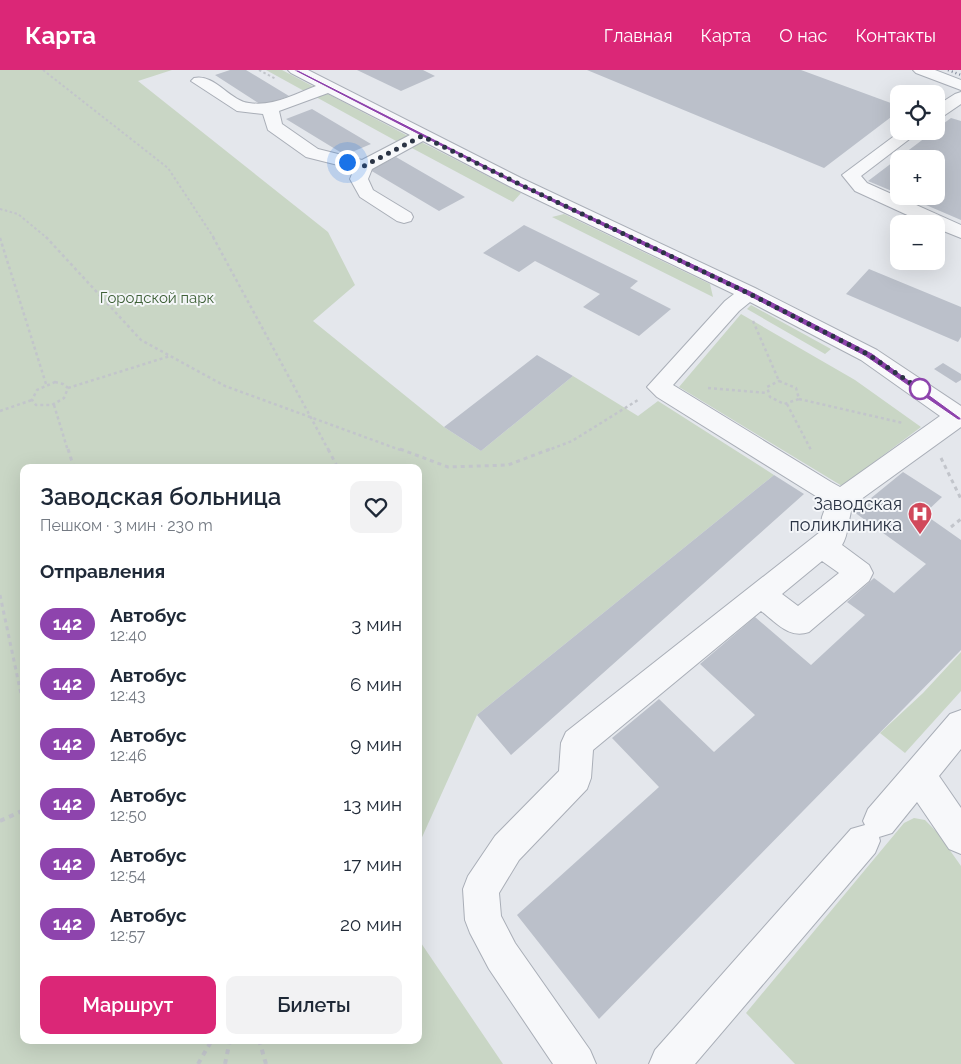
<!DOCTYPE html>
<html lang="ru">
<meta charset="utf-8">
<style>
:root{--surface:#fff;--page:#f2f2f3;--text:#1f2937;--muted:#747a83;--accent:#db2777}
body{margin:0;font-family:Raleway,sans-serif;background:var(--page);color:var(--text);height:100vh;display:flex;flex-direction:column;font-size:19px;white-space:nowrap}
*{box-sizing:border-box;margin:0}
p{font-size:16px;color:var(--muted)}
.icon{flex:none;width:28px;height:28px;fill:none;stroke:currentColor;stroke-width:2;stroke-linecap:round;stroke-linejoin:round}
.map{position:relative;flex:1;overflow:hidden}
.sheet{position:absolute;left:20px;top:394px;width:402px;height:580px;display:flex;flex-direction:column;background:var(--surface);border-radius:10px;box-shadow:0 5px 20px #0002}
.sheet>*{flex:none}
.badge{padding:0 10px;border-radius:16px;font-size:18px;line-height:32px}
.fabs{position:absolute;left:890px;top:15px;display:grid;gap:10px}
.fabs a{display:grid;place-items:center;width:55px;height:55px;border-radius:10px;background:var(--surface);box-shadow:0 5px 20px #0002;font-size:25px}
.you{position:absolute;width:25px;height:25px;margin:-12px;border:4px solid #fff;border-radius:50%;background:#1a73e8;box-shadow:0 0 0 8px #1a73e833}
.map>.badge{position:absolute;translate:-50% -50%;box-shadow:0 0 0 2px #fff}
h2{padding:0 20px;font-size:19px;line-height:45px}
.round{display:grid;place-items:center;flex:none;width:52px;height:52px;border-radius:10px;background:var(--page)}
.overview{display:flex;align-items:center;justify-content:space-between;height:85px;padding:0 20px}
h1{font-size:24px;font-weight:600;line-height:38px}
.action{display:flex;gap:10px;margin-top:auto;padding:10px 20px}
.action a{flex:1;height:58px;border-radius:10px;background:var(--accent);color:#fff;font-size:20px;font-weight:600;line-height:58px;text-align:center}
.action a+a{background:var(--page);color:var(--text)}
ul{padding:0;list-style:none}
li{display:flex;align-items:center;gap:15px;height:60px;padding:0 20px}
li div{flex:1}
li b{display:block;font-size:19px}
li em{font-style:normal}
li .badge{min-width:55px;font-weight:700;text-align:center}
header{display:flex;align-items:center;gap:30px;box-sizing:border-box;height:70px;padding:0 25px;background:var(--accent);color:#fff}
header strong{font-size:24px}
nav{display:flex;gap:28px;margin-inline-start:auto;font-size:18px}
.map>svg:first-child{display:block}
.green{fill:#c9d6c5}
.building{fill:#bbc0ca}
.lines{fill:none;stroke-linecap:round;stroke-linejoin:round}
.minor-casing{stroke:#a9aeb7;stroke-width:2}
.path-far3{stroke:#c2c5cb;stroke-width:2;stroke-dasharray:2.5 2.5;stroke-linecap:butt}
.path-far2{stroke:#c2c5cb;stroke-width:2.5;stroke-dasharray:3 3;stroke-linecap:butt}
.path-far1{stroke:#c2c5cb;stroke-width:3;stroke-dasharray:4 4;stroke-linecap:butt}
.path{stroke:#c2c5cb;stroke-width:4;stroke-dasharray:5 5;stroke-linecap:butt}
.minor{fill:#f7f8fa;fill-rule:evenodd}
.rail{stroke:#7d8696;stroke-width:2.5;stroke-dasharray:1 3;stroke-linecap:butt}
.line{fill:#8e44ad;stroke:#fff}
.walk{stroke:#2b3445;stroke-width:5;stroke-dasharray:0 9}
.stop-dot{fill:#fff;stroke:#8e44ad;stroke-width:2.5}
.labels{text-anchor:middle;stroke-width:4;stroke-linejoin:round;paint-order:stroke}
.far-park-label{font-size:15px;fill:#3f6138;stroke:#f4f6f9}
.poi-label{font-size:18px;fill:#2b3445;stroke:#f4f6f9;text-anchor:end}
</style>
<header>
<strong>Карта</strong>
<nav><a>Главная</a><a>Карта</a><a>О нас</a><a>Контакты</a></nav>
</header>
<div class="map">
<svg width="961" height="994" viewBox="0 0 961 994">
<rect width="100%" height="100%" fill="#e4e7ec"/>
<path class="green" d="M0,0H172L138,11L328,162L355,215L313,251L444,357L481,381L573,306L638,346L658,331L774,405L477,645L419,774V398H24V970H419V870L503,994H0Z
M266,0H282L316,18L306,22Z
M326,23L408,66L398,72L316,27Z
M421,72L521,123L513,132L410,77Z
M564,144L710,214L713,227L552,147Z
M751,235L831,279L825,284L747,239Z
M741,244L855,310L921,357L842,416L679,317Z
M961,582V621L905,683L880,663L923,623Z
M914,748L925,750L937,762L961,796V994H795L746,943L904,753Z"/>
<path class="building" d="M230,0H246L289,26L263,36L215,5Z
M357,0H423L435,6L401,21Z
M587,0H801L899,36V41L824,98Z
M312,39L371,74L345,85L286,49Z
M951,48L961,51V150L905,126H936V89H899V124L868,111L934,61H936V59Z
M396,87L465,127L439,141L370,100Z
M524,155L638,211L630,218L671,239L639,266L583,237L600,224L535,191L519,202L483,183Z
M869,199L961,237V267L958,272L846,224Z
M537,285L573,306L481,381L444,357Z
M943,293L961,304V310L956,313L934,299Z
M903,402L942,427L924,444L961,470V580L599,949L517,845L659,717L612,668L659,629L714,682L755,645L700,594L755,547L811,595L865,545L847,532L874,508L894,523L926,494L854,442Z
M774,405L804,424L511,685L477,645Z"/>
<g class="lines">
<defs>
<path id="minor" d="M288,0H308L521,108L755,218L877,280L961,336V357L853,435C848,448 849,464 842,475L869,495L873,503L869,511L809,562C789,569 777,553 761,541L593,680L591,708L587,719L519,790L499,823L501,846L515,873L590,980L596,994H553L489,899L470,863L465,850L463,819L468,806L495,766L559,701L561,673L566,662L820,462L822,447L827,433L657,327L647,317L725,231L734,224L509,116L423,71L372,99L368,109L373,120L411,143L413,147L411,151L404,153L397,151L360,127L350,109L354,99L306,87L268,60L263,44L237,41L191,11L194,8C214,3 230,31 249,33C272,37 295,24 316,16L291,3ZM328,23L410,65L362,90L318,79L282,54L279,41ZM750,232L861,290L940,346L840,417L831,412L673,315L739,241ZM822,491L839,503L798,536L782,524Z
M913,0H935L961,10V20L916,3Z
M961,22V34L942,47L936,49V36L955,24Z
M901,61H920L861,106L867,113L961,155V168L936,158V154H927L855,121L842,105Z
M961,640V679L939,706L961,738V784L949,779L917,732L892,763L879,767L880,771L875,783L695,994H649L655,980L851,759L865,755L863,751L868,739L950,644Z"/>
</defs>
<use href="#minor" class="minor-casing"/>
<path class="path-far3" d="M43,0L168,98L214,168
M259,0L276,9
M0,139L18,144L47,168"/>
<path class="path-far2" d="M46,167L141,270L225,316L403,381
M213,167L329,381
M0,168L46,314
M753,251L779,311
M779,311L796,318L799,329L784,334L770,327L767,317Z
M55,312L63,314L68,318L64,328L52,335H36L32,330L37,320Z
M68,318L170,286
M708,318L767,323
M799,329L903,353
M787,334L811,380
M54,335L68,381
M0,341L32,330
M546,381L572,371L638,330"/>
<path class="path-far1" d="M68,379L74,398
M328,379L338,398
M400,379L448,397L508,395L550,379
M941,388L961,429
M951,457L961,449
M0,525L24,638"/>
<path class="path" d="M0,751L24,740
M259,970L266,994
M198,994L212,970
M225,994L230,970"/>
<use href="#minor" class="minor"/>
<path class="rail" d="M948,0L961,5"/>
</g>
<path class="line" d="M293,0H298L517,111L751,221L872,283L961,348V350H958L866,287L746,225L512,113Z"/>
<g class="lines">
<path class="walk" d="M347,92L364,96L422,66L515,112L748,223L852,276L869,285L920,319"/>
</g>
<defs>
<symbol id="hospital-pin" viewBox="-11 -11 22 30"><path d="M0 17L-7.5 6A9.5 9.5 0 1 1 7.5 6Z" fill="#d1495b" stroke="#f4f6f9"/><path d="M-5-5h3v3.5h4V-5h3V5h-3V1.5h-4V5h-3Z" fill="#fff"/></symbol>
</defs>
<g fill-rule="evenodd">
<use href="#hospital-pin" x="906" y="430" width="28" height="38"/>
</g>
<circle class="stop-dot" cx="920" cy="319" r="10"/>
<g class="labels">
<g class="far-park-label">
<text x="157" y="233">Городской парк</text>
</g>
<g class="poi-label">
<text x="902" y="440">Заводская<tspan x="902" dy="21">поликлиника</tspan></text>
</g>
</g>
</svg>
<div class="fabs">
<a><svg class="icon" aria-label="locate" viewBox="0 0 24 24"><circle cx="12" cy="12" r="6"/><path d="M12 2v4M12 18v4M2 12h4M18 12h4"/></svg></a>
<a>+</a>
<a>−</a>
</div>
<div class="you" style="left:347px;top:92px"></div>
<section class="sheet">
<div class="overview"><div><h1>Заводская больница</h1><p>Пешком · 3 мин · 230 m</p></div><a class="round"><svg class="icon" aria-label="heart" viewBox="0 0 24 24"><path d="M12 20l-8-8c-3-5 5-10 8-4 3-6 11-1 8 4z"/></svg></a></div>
<h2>Отправления</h2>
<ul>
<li><span class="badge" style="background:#8e44ad;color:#fff">142</span><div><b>Автобус</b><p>12:40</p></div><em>3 мин</em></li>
<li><span class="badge" style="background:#8e44ad;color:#fff">142</span><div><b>Автобус</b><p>12:43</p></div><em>6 мин</em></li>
<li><span class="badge" style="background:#8e44ad;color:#fff">142</span><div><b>Автобус</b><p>12:46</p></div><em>9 мин</em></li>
<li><span class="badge" style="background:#8e44ad;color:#fff">142</span><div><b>Автобус</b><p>12:50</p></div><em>13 мин</em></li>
<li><span class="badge" style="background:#8e44ad;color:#fff">142</span><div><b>Автобус</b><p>12:54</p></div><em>17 мин</em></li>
<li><span class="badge" style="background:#8e44ad;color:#fff">142</span><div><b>Автобус</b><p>12:57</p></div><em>20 мин</em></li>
</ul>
<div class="action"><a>Маршрут</a><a>Билеты</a></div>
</section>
</div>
